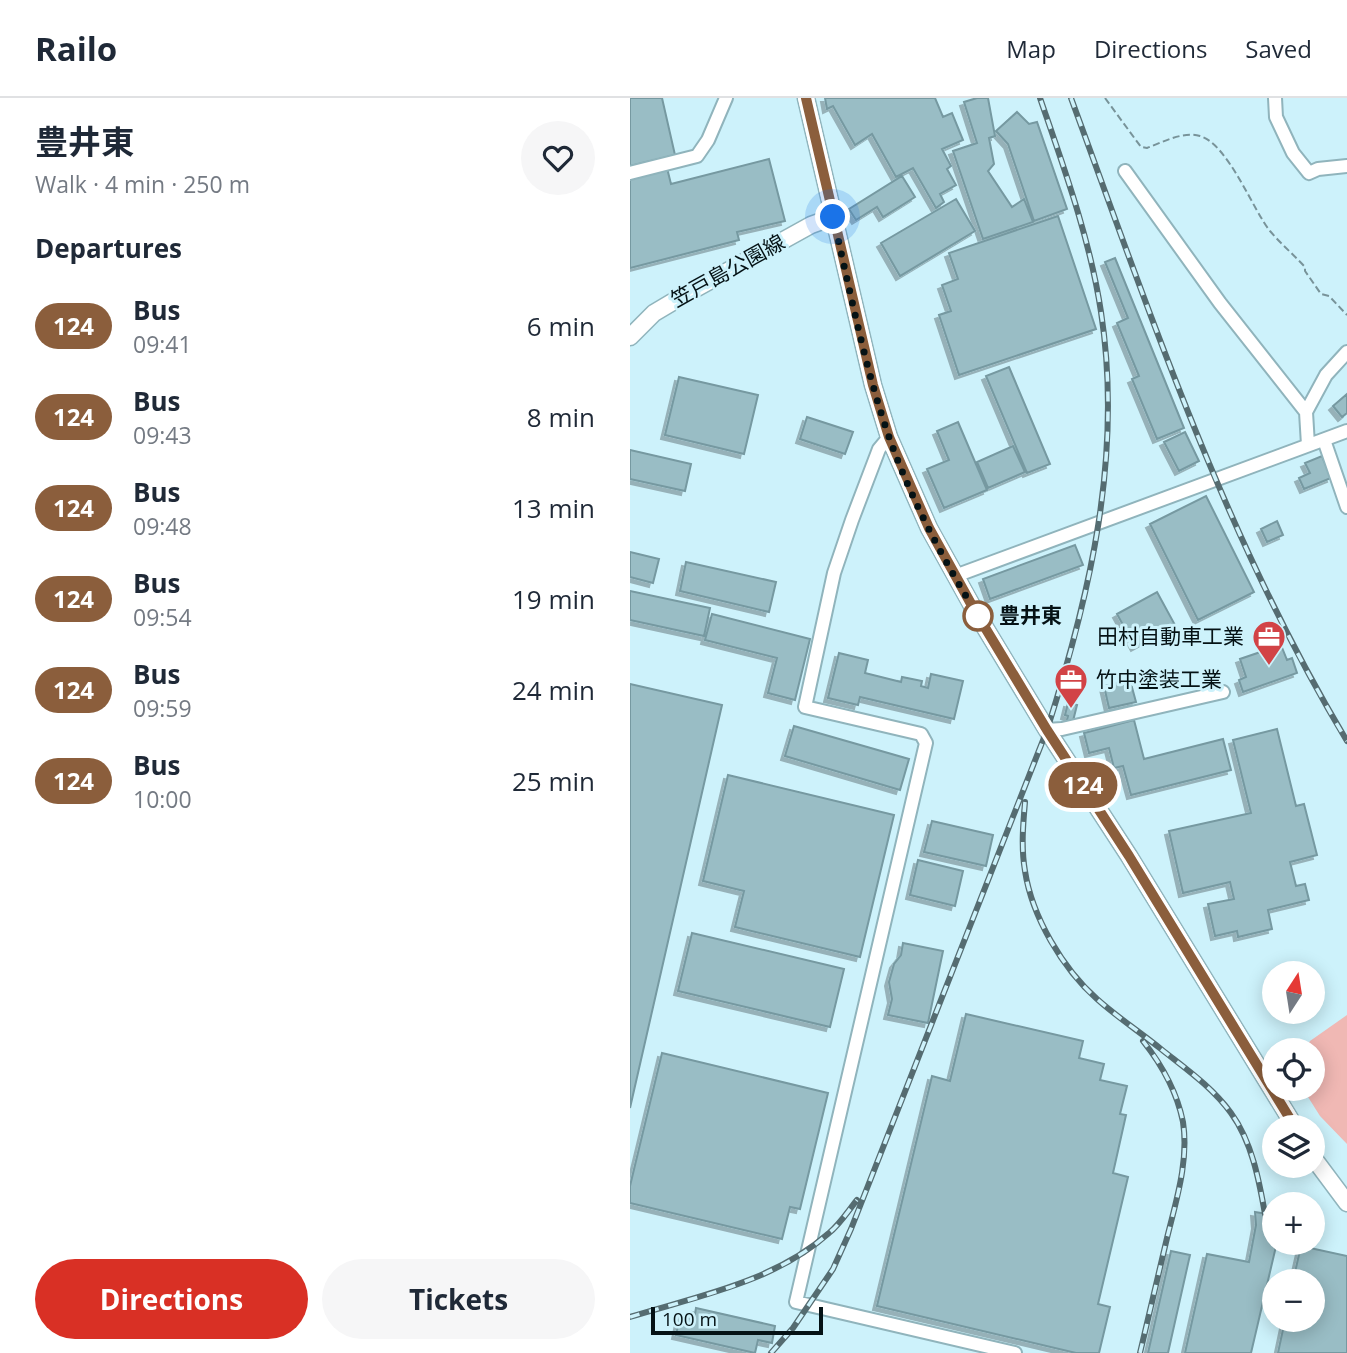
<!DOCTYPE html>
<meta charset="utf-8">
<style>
:root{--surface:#fff;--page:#f6f6f7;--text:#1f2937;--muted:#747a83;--line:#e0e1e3;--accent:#d93025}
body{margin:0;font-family:"Open Sans","Noto Sans JP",sans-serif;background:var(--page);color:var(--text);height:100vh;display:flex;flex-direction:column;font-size:26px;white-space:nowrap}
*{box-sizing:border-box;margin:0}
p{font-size:23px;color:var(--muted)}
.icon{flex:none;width:38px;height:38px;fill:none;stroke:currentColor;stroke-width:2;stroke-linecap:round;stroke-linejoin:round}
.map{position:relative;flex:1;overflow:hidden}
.panel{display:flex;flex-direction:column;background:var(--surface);width:630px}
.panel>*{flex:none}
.badge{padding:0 14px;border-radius:23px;font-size:24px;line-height:46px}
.needle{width:46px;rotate:12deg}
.tools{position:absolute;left:632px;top:863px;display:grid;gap:14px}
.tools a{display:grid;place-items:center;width:63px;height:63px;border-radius:50%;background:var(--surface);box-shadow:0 4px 18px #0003;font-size:35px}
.scale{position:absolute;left:21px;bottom:18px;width:172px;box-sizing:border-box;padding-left:7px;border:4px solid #051215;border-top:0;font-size:19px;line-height:24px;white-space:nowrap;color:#051215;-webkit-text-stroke:5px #cdf2fb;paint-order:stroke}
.you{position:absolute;width:35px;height:35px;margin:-18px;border:5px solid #fff;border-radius:50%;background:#1a73e8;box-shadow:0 0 0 10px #1a73e833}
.map>.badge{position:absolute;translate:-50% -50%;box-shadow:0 0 0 4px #fff}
h2{padding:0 35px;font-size:26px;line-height:63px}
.round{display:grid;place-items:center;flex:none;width:74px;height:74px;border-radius:37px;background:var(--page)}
.head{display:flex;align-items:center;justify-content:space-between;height:119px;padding:0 35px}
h1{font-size:33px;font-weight:700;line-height:52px}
.action{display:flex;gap:14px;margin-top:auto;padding:14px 35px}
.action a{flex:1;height:80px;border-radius:42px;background:var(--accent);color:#fff;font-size:28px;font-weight:700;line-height:80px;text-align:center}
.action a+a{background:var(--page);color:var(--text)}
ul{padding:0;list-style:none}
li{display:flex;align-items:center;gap:21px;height:91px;padding:0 35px}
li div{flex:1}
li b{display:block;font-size:26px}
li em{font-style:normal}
li .badge{min-width:77px;font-weight:700;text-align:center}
header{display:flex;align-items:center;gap:42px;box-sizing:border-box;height:98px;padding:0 35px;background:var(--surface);border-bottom:2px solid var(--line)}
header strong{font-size:33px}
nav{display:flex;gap:38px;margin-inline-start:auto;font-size:24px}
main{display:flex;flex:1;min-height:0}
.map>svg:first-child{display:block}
.green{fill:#f0b8b4}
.building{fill:#99bdc5;stroke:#7699a1;stroke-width:2;filter:url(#shadow)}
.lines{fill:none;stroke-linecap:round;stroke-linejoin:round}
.minor-casing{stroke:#90b4bc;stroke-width:16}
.major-casing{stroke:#90b4bc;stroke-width:19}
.path{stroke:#789399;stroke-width:2;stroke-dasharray:7 3.5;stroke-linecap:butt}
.minor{stroke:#fff;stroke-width:12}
.major{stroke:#fff;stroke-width:16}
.rail-casing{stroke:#556c71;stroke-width:6}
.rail{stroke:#cdf2fb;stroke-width:3.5;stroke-dasharray:10;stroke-linecap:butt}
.line-casing{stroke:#fff;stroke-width:16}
.line{stroke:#8b5e3c;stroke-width:10}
.walk{stroke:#051215;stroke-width:7;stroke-dasharray:0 12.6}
.stop-dot{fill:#fff;stroke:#8b5e3c;stroke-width:3.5}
.labels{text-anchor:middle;stroke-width:6;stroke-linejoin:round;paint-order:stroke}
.street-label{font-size:21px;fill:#051215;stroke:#cdf2fb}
.stop-label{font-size:21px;font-weight:bold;fill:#051215;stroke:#cdf2fb;text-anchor:start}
.poi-label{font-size:21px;fill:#051215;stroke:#cdf2fb;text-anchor:end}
</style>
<header>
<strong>Railo</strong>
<nav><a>Map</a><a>Directions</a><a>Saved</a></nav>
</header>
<main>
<section class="panel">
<div class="head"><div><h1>豊井東</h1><p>Walk · 4 min · 250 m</p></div><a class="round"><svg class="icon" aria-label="heart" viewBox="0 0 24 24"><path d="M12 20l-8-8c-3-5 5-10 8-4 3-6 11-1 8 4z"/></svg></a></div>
<h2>Departures</h2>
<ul>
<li><span class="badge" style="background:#8b5e3c;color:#fff">124</span><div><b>Bus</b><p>09:41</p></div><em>6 min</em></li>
<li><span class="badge" style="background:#8b5e3c;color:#fff">124</span><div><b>Bus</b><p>09:43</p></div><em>8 min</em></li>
<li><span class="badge" style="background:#8b5e3c;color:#fff">124</span><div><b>Bus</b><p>09:48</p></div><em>13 min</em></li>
<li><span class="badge" style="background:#8b5e3c;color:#fff">124</span><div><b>Bus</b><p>09:54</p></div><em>19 min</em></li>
<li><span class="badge" style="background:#8b5e3c;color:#fff">124</span><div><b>Bus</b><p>09:59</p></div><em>24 min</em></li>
<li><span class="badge" style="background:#8b5e3c;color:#fff">124</span><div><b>Bus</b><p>10:00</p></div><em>25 min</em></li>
</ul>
<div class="action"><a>Directions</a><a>Tickets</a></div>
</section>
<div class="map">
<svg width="717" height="1255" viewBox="0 0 717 1255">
<defs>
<filter id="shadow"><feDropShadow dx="-4" dy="4" stdDeviation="0" flood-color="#0004"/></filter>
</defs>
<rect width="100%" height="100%" fill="#cdf2fb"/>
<path class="green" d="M717,917V1046L690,1018L673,991L682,990V952H675L680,943Z"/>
<path class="building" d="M0,0H32L45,57L0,68Z
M195,0H305L313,19L322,15L333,42L312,51L321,68L317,71L326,87L310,96L314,104L306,110L283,70L266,79L242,36L225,47L203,8L197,11Z
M347,0H358L365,38L359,40L364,66L358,73L382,109L394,101L403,124L353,141L323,53L347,45L334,4Z
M387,14L399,26L407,24L437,111L404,123L378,46L366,33Z
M139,61L155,123L107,134L109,142L0,170V79L37,70L41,86Z
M272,78L285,99L253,119L247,109L226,122L219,111Z
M326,101L345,133L270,178L251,145Z
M428,118L466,231L329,277L309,217L321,213L312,187L328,181L319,155Z
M485,160L554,330L527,341L502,281L509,278L487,225L498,220L475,164Z
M379,269L420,366L397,375L356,278Z
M49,279L128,297L114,356L35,337Z
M717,296V315L712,319L703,308Z
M177,319L223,334L215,356L170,341Z
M328,324L357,392L314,410L297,371L319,362L307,333Z
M555,334L569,363L549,373L534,344Z
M383,348L395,374L358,390L347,364Z
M0,352L61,366L55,393L0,381Z
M692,358L701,380L674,391L669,380L680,375L675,365Z
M576,398L624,494L568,522L520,426Z
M647,423L653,437L637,444L631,431Z
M445,447L453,467L360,501L353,481Z
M0,454L29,461L23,485L0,479Z
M56,464L146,484L139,514L50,493Z
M0,493L80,510L74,538L0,522Z
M527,494L545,527L505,549L487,516Z
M82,516L180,541L165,602L138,595L147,560L75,542Z
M651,547L657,562L662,560L667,575L613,594L609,582L616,579L610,561Z
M209,555L238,562L235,575L271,584L272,579L292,583L291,588L298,590L301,576L333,583L324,621L230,599L228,607L198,600Z
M500,582L506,604L479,610L474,588Z
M0,586L92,607L0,1010Z
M438,605L447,607L442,627L436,626L438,618L435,617Z
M504,622L514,661L593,641L601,672L501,697L493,668L484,670L479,650L459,655L454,635Z
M164,628L279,661L270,692L155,658Z
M647,631L666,708L674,706L687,757L660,764L666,788L675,786L679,802L638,812L642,831L608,839L607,833L585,838L578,806L604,801L600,784L553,795L539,733L621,715L603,642Z
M98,677L264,717L230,859L105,829L114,793L73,783Z
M302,723L363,737L356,768L294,754Z
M288,762L333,773L325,808L280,797Z
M62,835L214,871L200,929L48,893Z
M273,845L313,853L298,925L258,917L262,901L259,884L264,866L271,857Z
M336,916L453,943L449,960L474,966L470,982L497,988L490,1016L496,1017L483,1075L498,1079L468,1206L480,1209L469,1255H446L247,1208L302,978L320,983Z
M32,955L198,995L170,1111L160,1109L152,1141L0,1105V1088Z
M625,1114L644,1117V1144H647L621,1255H555L577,1156L619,1164L626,1127Z
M671,1148L717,1158V1255H648L655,1222H682V1183H663Z
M541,1153L560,1157L538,1255H518Z
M66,1210L145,1228L142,1245L128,1242L125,1255L46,1237L50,1218L64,1222Z"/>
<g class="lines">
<defs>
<path id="minor" d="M645,0L646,19L663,55L679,75L688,71L717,68
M495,73L590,205L676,314
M0,75L67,58L78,42L96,0
M259,339L249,351L222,422L204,475L175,609L291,636L296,645L166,1204L385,1255
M694,342L717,409
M678,347L676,314L696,277L717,254
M325,478L717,333
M417,632L432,631L593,594"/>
<path id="major" d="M176,0L243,287L259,339L299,430L345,513L417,632L499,758L665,1029
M0,239L24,215L56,196L181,127L203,119
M682,1058L717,1105"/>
</defs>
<use href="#minor" class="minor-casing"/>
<use href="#major" class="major-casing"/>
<path class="path" d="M475,0L511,49L517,50C533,44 553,33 570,38C598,46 623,112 640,133C651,146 664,157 675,169V173L691,196L699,198L717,217"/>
<use href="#minor" class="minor"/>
<use href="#major" class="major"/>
<defs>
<path id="rail" d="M441,0C521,218 596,442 717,643
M395,704C393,727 391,750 395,773C402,819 433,871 467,901C487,919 510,934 531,951C556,971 582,989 601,1015C622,1044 629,1082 635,1116
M0,1219C68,1198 144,1184 199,1135C210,1126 218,1113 227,1102
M141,1255L163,1230L203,1171L221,1131L417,632C460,497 493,357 471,214C460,141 434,70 410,0
M510,1255C519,1217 528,1178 537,1140C546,1103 559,1063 553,1024C547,994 532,967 513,943"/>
</defs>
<use href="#rail" class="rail-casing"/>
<use href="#rail" class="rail"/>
</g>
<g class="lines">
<defs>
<path id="line" d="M176,0L243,287L259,339L299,430L345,513L417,632L499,758L665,1029"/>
</defs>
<use href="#line" class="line-casing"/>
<use href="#line" class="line"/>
<path class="walk" d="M203,119C220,192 234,266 258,336C280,400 313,461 348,518"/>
</g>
<defs>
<symbol id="office-pin" viewBox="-11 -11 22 30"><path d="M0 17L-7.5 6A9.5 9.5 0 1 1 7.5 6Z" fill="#d24346" stroke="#cdf2fb"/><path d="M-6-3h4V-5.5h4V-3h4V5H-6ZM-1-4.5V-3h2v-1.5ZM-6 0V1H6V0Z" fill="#fff"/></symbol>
</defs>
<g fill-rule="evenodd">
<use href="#office-pin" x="620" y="520" width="38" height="52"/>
<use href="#office-pin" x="422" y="563" width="38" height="52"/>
</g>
<circle class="stop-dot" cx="348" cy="518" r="14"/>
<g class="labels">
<g class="street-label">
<text transform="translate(98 173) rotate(-29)" y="7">笠戸島公園線</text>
</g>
<g class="stop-label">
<text x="369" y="525">豊井東</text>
</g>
<g class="poi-label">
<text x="614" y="546">田村自動車工業</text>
<text x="466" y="589" text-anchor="start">竹中塗装工業</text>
</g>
</g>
</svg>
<div class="tools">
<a><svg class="needle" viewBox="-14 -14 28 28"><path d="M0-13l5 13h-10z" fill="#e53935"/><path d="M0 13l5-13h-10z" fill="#747a83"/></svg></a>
<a><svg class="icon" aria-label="locate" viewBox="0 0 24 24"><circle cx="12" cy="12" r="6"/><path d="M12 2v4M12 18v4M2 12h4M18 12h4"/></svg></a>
<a><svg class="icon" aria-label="layers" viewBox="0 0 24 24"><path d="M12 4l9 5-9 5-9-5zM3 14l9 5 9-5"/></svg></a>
<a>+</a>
<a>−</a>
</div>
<div class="scale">100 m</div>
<div class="you" style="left:203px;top:119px"></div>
<b class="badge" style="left:453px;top:687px;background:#8b5e3c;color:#fff">124</b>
</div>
</main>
